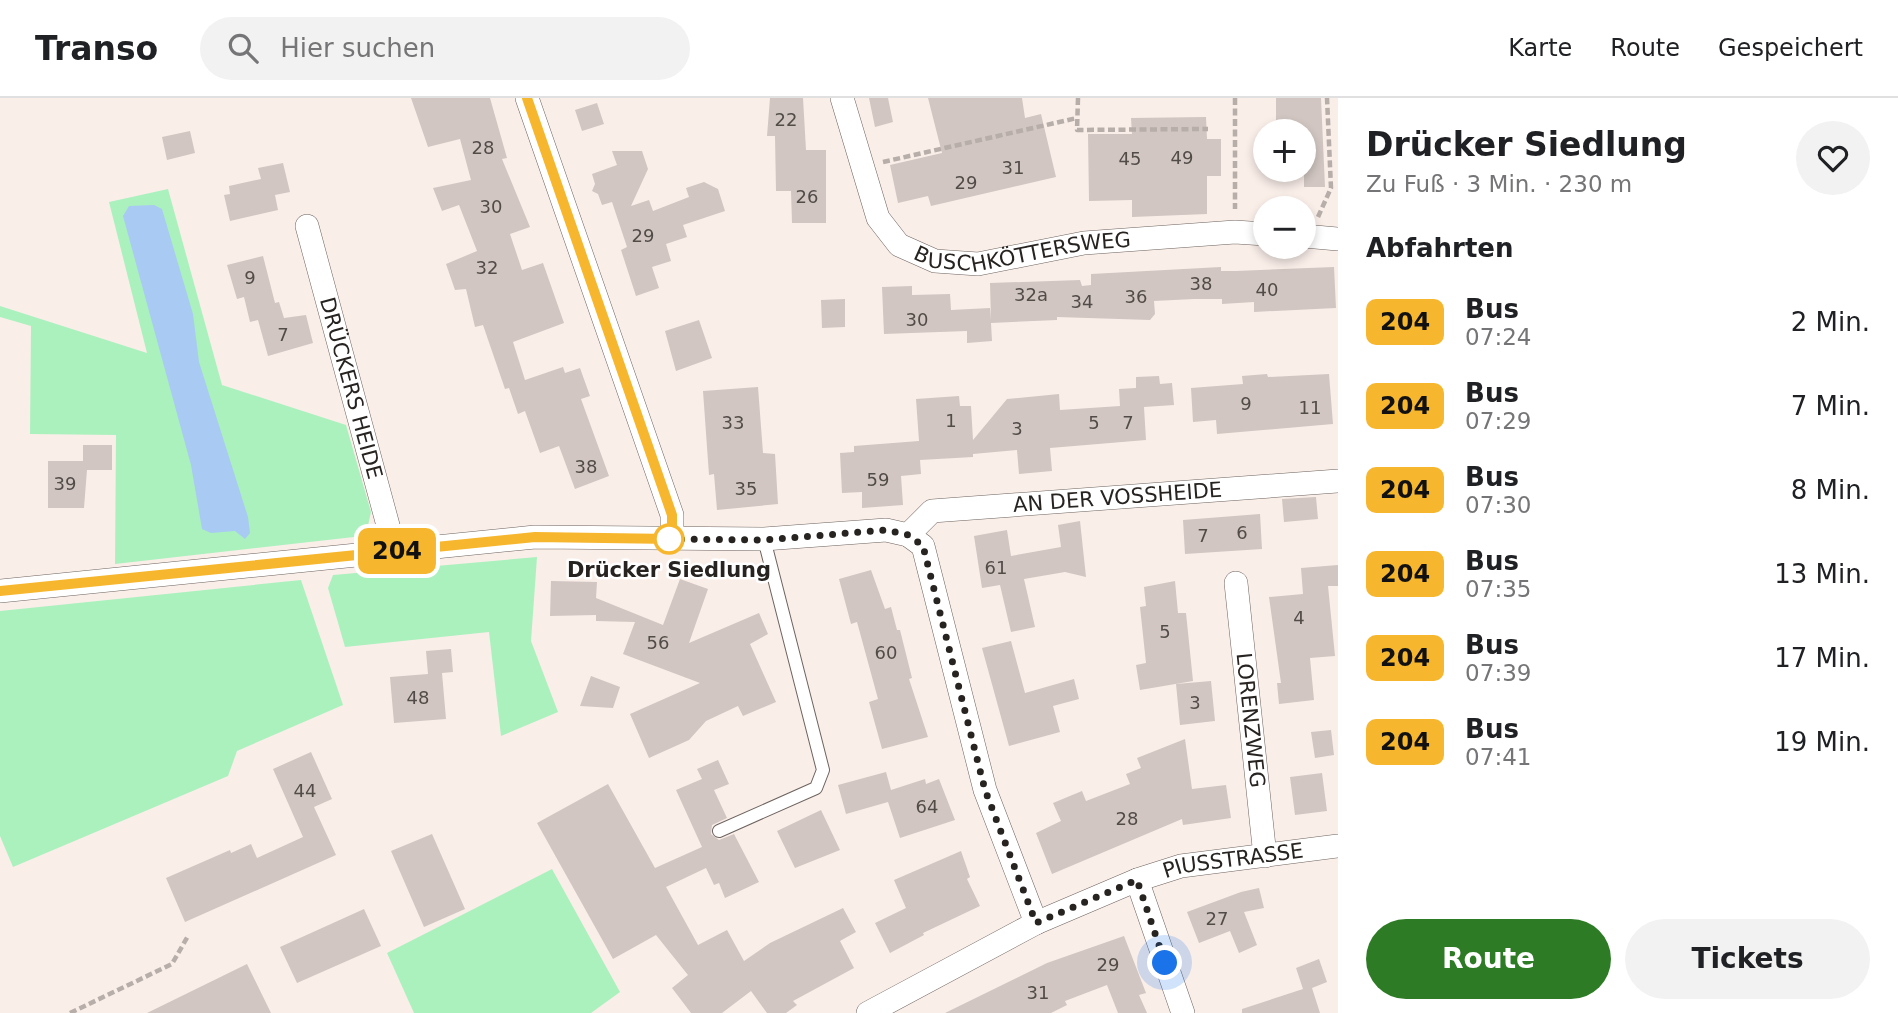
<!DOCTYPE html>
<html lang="de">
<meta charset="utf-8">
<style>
:root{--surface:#fff;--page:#f2f2f2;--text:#202124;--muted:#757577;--line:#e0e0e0;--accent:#2d7c25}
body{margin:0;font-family:"DejaVu Sans",sans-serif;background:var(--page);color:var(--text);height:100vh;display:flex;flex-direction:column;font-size:26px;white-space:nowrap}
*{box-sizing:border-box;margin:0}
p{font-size:23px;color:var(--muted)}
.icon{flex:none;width:38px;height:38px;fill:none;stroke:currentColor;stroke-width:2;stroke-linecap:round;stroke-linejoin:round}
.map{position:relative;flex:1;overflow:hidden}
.drawer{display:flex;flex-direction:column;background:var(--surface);width:560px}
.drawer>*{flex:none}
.badge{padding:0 14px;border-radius:10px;font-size:24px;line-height:46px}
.buttons{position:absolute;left:1253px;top:21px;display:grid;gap:14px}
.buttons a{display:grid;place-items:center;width:63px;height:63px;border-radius:50%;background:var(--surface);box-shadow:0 4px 10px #0003;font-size:35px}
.you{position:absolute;width:35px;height:35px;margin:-18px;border:5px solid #fff;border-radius:50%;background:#1a73e8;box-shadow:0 0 0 10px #1a73e833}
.map>.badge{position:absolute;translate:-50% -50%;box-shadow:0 0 0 4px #fff}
h2{padding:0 28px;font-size:26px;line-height:63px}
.round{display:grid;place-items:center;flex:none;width:74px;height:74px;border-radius:37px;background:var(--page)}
.head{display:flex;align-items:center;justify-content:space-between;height:119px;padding:0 28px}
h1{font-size:33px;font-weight:700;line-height:52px}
.button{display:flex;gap:14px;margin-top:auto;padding:14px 28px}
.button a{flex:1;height:80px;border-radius:42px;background:var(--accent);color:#fff;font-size:28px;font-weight:700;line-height:80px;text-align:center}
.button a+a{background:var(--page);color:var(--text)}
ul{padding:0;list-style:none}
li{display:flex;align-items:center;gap:21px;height:84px;padding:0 28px}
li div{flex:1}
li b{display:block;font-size:26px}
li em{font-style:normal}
li .badge{min-width:77px;font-weight:700;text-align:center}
header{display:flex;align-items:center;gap:42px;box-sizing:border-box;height:98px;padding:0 35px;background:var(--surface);border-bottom:2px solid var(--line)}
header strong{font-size:33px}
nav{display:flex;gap:38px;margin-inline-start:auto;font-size:24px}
.search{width:490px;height:63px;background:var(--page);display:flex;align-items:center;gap:18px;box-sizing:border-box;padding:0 24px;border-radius:38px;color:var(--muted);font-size:26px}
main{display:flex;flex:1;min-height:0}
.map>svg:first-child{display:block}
.green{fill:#abf1be}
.water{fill:#a9caf2}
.building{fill:#d1c6c1}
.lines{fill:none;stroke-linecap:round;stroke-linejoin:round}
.service-casing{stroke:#6d635e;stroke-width:14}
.minor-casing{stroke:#6d635e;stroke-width:24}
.path{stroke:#b7ada9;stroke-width:4.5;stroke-dasharray:7 3.5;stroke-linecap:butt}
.service{stroke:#fff;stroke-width:12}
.minor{stroke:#fff;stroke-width:23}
.line-casing{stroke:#fff;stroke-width:16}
.line{stroke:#f6b72e;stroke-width:10}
.walk{stroke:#272321;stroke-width:7;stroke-dasharray:0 12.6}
.stop-dot{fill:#fff;stroke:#f6b72e;stroke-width:3.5}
.labels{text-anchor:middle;stroke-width:5;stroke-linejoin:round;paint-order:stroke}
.number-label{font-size:18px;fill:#524c49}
.street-label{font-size:21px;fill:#272321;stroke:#fff}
.stop-label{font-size:21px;font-weight:bold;fill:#272321;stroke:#fff}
</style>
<header>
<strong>Transo</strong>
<div class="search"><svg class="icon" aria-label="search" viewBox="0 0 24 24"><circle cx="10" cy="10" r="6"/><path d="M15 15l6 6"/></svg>Hier suchen</div>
<nav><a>Karte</a><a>Route</a><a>Gespeichert</a></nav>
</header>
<main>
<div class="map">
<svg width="1338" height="915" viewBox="0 0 1338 915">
<rect width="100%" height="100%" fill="#faeee9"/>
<path class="green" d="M168,91L222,287L346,327L371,414L367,432L354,439L115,466L116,337L30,336L31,228L0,219V208L147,255L109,104Z
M537,459L531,543L558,614L501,638L489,534L345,549L328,490L333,477Z
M301,482L343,607L237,653L228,678L13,769L0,738V513Z
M552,771L620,894L591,915H414L387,855Z"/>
<path class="water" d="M154,107L162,111L193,216L199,264L248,419L250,435L245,441L235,433L211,435L202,431L191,367L123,118L129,108Z"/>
<path class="building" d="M411,0H490L507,60L502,61L530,129L510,136L522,172L543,165L564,225L513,244L525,282L563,269L565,275L580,270L590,298L581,301L609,378L575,391L559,348L540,355L525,313L518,316L509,290L505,291L483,227L475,229L466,191L455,192L446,166L477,153L459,107L442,113L433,90L471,82L460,41L428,49Z
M770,0H803L806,52H826V125H792L791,93H776L775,38H767Z
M869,0H888L893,24L875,29Z
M928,0H1022L1025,20L1041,16L1056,79L931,108L928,98L898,105L890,67L942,55Z
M1276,0H1321L1325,89H1304V33H1276Z
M597,5L604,26L582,33L575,12Z
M1206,19L1207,41H1221V78H1207V116L1132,119V102L1089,103L1088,36H1132L1131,20Z
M190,33L195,55L167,62L162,39Z
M612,53H642L648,71L631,108L649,102L653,113L689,99L686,90L704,84L718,91L725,113L683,127L687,139L666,146L671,163L652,169L659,190L636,198L621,152L627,149L612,104L602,107L598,96L592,93L595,86L592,76L617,67Z
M283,65L290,94L275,97L278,112L230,123L224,97L230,96L229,88L261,81L258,70Z
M263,158L275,205L279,204L284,220L306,217L313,245L268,258L258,222L250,224L244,199L237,201L227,167Z
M1221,169V173H1236L1334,169L1336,210L1254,214V204L1222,206V201H1194L1154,203L1155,216L1150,222L1057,219V222L991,225L992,243L967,245V233L884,236L882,189L912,188V197L950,196L951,212L990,210L991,222L990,185L1080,182L1082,188L1091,187V176Z
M845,201V229L822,230L821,202Z
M699,222L712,260L676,273L665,233Z
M1267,276L1268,279L1329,276L1333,326L1217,336L1216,322L1193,324L1191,290L1243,286L1242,278Z
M1159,278L1160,286L1172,285L1174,307L1144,309L1146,342L1050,350L1052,373L1019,376L1017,352L973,356V359L920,362L921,376L901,378L903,407L862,410V394L842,395L840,355L854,354V348L919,343L916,301L959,298L960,308H971L973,342L1007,301L1059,296L1060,312L1120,308L1119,291L1136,290V279Z
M758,289L763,355L775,356L778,406L717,412L714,376L709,377L703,293Z
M83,347H112V372H87L84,410H48V363H83Z
M1316,399L1318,421L1284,424L1282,401Z
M1260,416L1262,451L1185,456L1183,422Z
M1080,423L1086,479L1065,474L1024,481L1035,529L1011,534L1000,487L982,490L974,438L1007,432L1011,458L1061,449L1058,427Z
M1338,467V488H1328L1335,558L1310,560L1314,602L1279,606L1277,585H1281L1269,499L1303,496L1301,470Z
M871,472L885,511L891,509L897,532H900L912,580L909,581L928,639L882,651L869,604L878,601L857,524L851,526L839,481Z
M680,481L708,491L689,545L759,515L768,536L750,546L776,604L743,618L738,608L706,623L689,642L649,660L630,616L700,585L623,556L635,524L596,523V517L550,518L551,483L597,484L596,500L663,527Z
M1175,483L1178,515H1186L1193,583L1140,592L1136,567L1146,565L1140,509L1146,508L1144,489Z
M1011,543L1025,595L1074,581L1079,601L1053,608L1060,634L1009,648L982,550Z
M451,551L453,574L442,575L446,621L394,625L390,579L428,576L426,553Z
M591,578L620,589L613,610L580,608Z
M1211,583L1215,623L1180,627L1176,586Z
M1331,632L1334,657L1315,660L1311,634Z
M1185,641L1192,691L1226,687L1231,720L1183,727L1182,721L1052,776L1036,735L1061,723L1053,705L1082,693L1086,703L1130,686L1126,676L1141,670L1137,660Z
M311,654L332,701L314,709L336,757L185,824L166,780L230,752L231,755L251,746L257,760L303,739L273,671Z
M718,662L729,686L714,692L727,720L712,727L711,736L719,742L734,736L759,784L725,800L719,785L714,787L706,770L666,789L698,847L727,832L744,863L770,845L843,810L856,834L840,843L854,870L793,903L797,907L786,915H767L751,893L722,915H691L672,890L688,877L656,837L613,861L537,725L608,686L655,770L702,749L676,692L702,681L697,671Z
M886,674L891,692L925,681L926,686L939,681L955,722L900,740L888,704L846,716L838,687Z
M1322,675L1327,713L1295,717L1290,679Z
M821,712L840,752L795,770L777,733Z
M432,736L465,811L424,829L391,753Z
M961,753L970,779L967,781L980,808L923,835L924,837L890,855L875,825L906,810L894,782Z
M1259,790L1264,810L1244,814L1257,847L1239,855L1230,833L1199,845L1187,814L1241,794Z
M364,811L381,848L297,885L280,849Z
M1124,838L1146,895L1139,897L1147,915H1118L1107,887L1065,903L1067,907L1051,915H945L1047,865Z
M1319,861L1327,884L1312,890L1320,915H1242V911L1303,891L1296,870Z
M247,866L271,915H147Z"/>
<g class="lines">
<defs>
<path id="service" d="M719,733L816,690L823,672L764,441"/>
<g id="minor">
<path d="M527,0L672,417V441"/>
<path id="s1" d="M842,0L878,120L899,147L935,163L978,166L1084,145L1235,134L1265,136"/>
<path id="s2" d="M307,128L389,431L390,453"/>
<path d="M1304,138L1338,141"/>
<path id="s3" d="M908,437L932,413L1338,383"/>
<path id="s4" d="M1236,485L1265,758"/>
<path d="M0,493L535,439L764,441L886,432L908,437L923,448L985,692L1036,825"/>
<path d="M1137,782L1183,915"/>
<path id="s5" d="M868,915L1036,825L1137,782L1181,768L1338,748"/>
</g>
</defs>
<use href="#service" class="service-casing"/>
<use href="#minor" class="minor-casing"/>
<path class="path" d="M1078,0L1077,32L1208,31
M1235,0V111
M883,64L1077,20
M1318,119L1331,90L1327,0
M70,915L172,866L188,838"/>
<use href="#service" class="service"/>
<use href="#minor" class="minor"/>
</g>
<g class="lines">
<defs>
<path id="line" d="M0,493L535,439L672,441V417L527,0"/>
</defs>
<use href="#line" class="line-casing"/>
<use href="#line" class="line"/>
<path class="walk" d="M669,441L764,442L886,432L908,437L923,448L985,692L1036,825L1137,782L1165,865"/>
</g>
<circle class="stop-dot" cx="669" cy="441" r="14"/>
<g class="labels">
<g class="number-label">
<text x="786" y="28">22</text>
<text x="483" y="56">28</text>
<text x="1182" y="66">49</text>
<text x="1130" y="67">45</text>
<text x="1013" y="76">31</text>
<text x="966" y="91">29</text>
<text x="807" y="105">26</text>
<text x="491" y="115">30</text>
<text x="643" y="144">29</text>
<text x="487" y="176">32</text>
<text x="250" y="186">9</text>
<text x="1201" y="192">38</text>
<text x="1267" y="198">40</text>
<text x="1031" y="203">32a</text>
<text x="1136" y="205">36</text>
<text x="1082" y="210">34</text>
<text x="917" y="228">30</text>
<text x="283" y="243">7</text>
<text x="1246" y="312">9</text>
<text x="1310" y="316">11</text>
<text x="951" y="329">1</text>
<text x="733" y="331">33</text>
<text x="1094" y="331">5</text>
<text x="1128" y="331">7</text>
<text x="1017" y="337">3</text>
<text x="586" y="375">38</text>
<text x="878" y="388">59</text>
<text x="65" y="392">39</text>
<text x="746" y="397">35</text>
<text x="1242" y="441">6</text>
<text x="1203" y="444">7</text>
<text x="996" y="476">61</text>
<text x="1299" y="526">4</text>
<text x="1165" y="540">5</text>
<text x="658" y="551">56</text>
<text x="886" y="561">60</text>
<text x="418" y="606">48</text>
<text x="1195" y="611">3</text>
<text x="305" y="699">44</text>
<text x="927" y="715">64</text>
<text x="1127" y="727">28</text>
<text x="1217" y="827">27</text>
<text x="1108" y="873">29</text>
<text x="1038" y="901">31</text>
</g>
<g class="street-label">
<text dy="7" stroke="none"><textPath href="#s1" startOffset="287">BUSCHKÖTTERSWEG</textPath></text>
<text dy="7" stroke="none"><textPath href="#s2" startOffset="168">DRÜCKERS HEIDE</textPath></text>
<text dy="7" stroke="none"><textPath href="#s3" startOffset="220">AN DER VOSSHEIDE</textPath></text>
<text dy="7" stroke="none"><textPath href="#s4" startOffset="138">LORENZWEG</textPath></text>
<text dy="7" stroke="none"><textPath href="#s5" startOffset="399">PIUSSTRASSE</textPath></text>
</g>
<g class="stop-label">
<text x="669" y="479">Drücker Siedlung</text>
</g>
</g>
</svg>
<div class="buttons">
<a>+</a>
<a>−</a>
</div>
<div class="you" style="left:1165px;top:865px"></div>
<b class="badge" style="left:397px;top:453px;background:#f6b72e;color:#111">204</b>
</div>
<section class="drawer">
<div class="head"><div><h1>Drücker Siedlung</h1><p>Zu Fuß · 3 Min. · 230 m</p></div><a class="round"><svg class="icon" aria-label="heart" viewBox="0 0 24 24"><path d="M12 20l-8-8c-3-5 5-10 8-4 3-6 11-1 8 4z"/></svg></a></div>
<h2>Abfahrten</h2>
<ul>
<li><span class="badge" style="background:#f6b72e;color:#111">204</span><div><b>Bus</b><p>07:24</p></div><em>2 Min.</em></li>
<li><span class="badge" style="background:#f6b72e;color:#111">204</span><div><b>Bus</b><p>07:29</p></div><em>7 Min.</em></li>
<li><span class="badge" style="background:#f6b72e;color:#111">204</span><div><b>Bus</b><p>07:30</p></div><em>8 Min.</em></li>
<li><span class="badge" style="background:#f6b72e;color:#111">204</span><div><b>Bus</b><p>07:35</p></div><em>13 Min.</em></li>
<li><span class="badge" style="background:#f6b72e;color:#111">204</span><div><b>Bus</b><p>07:39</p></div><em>17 Min.</em></li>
<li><span class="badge" style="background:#f6b72e;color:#111">204</span><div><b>Bus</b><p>07:41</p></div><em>19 Min.</em></li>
</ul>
<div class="button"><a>Route</a><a>Tickets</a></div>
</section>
</main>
